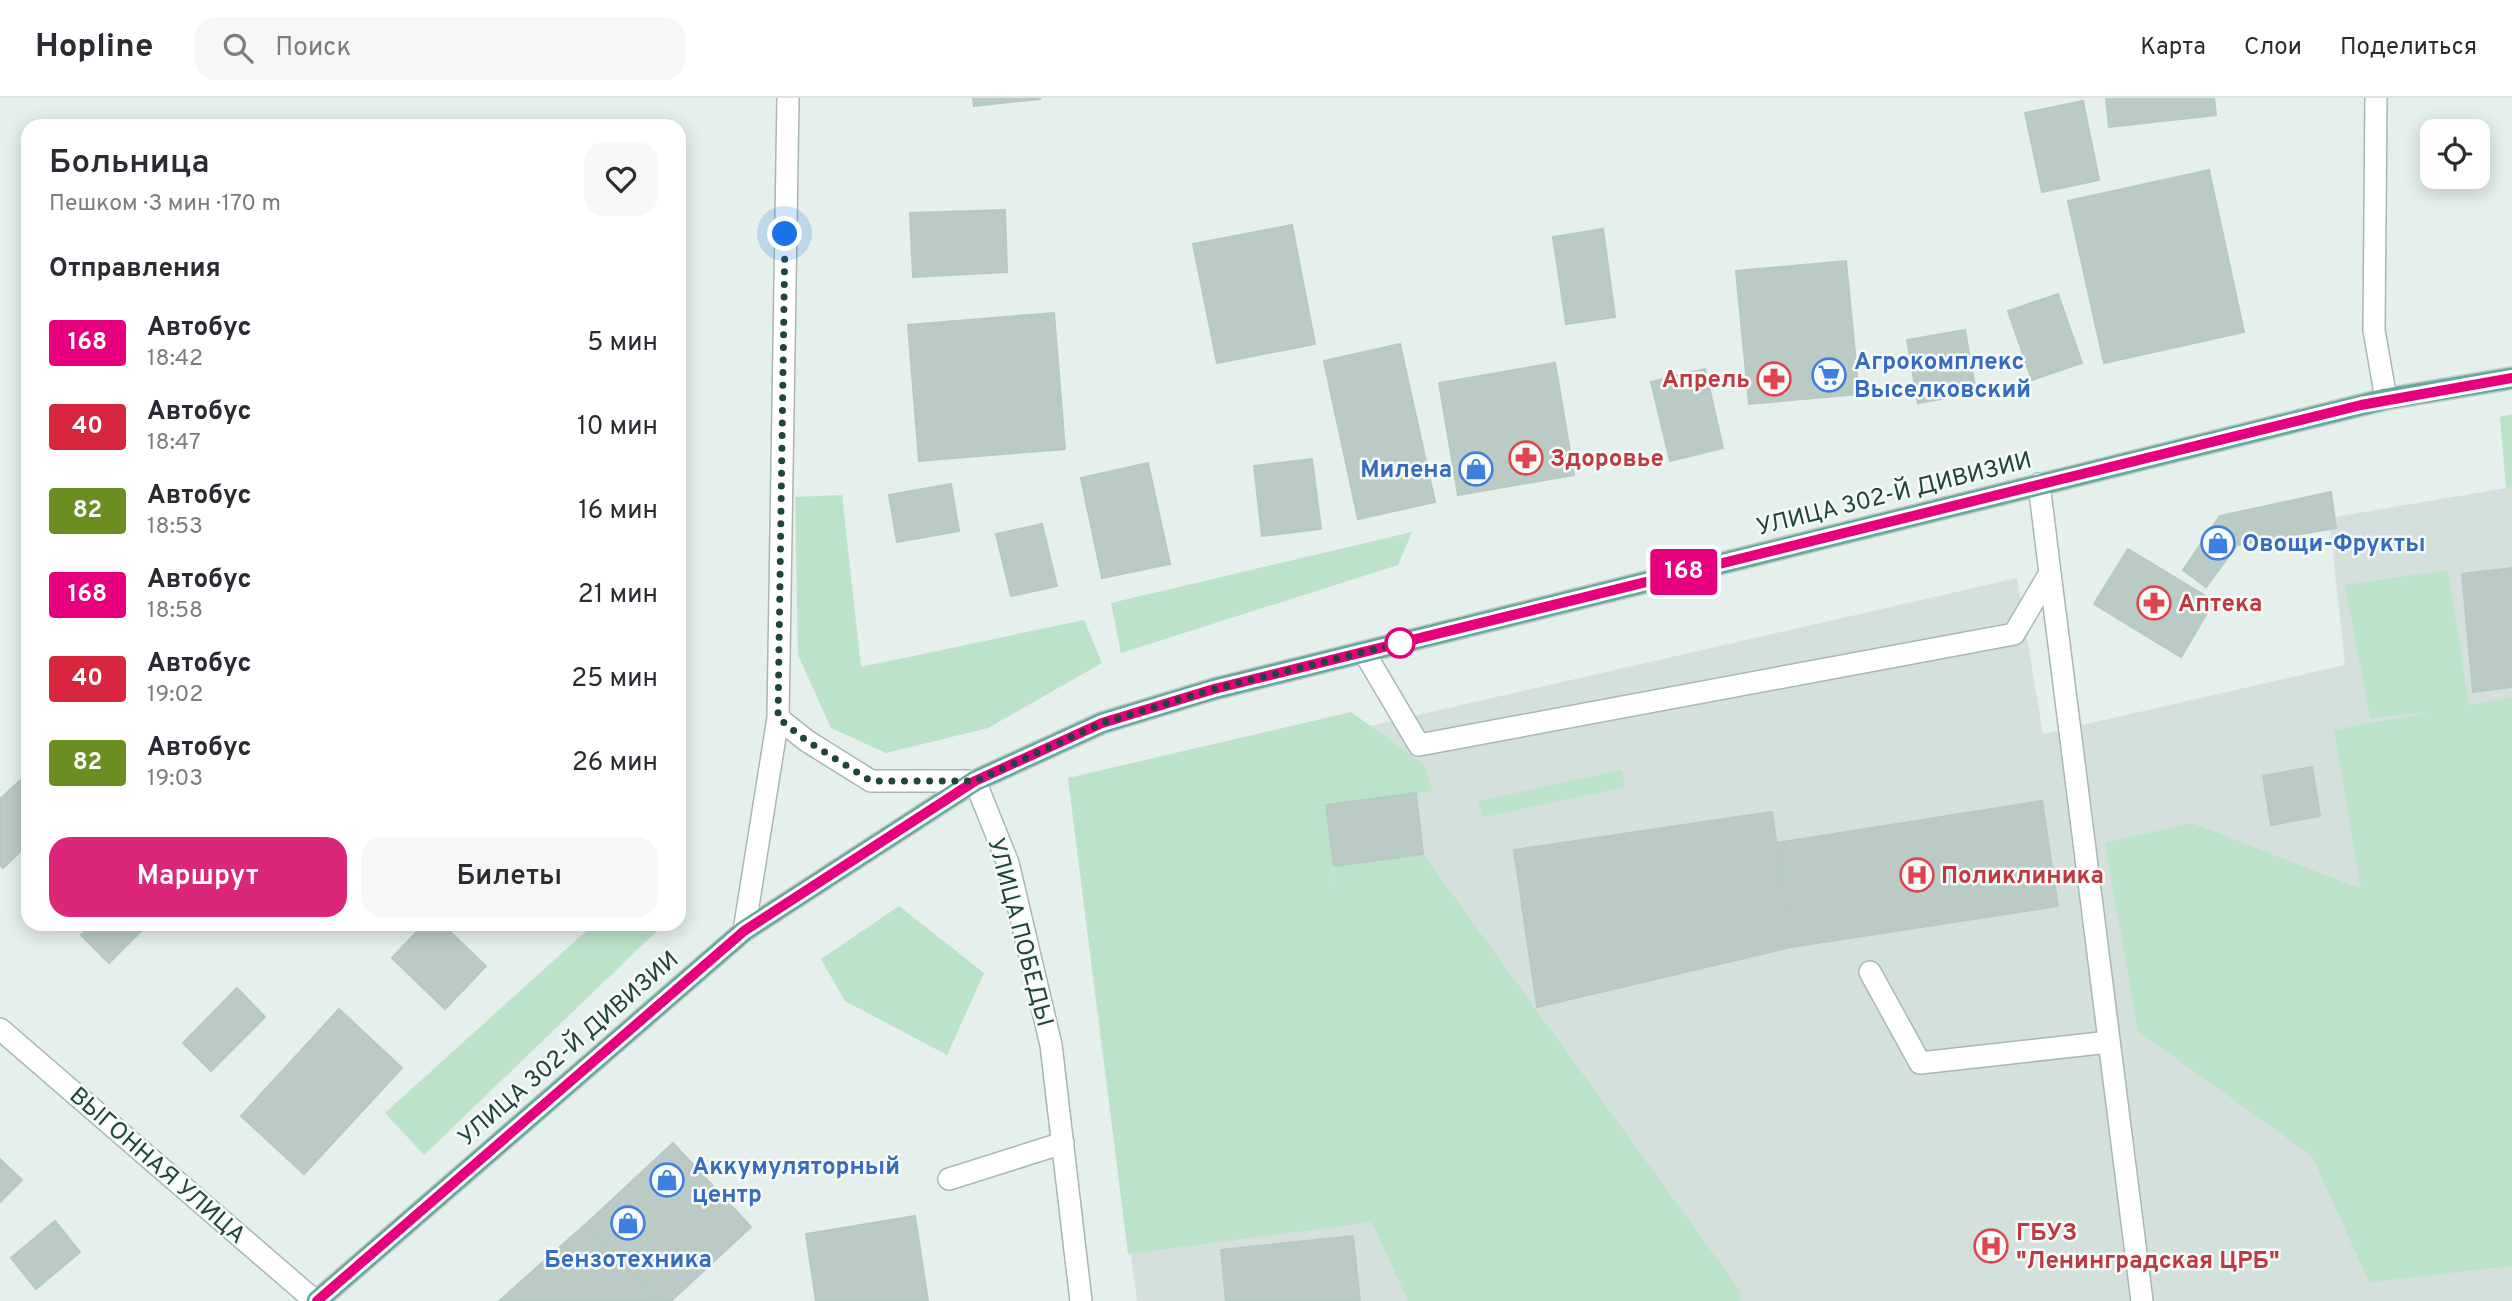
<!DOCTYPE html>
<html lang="ru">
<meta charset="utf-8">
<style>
:root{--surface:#fff;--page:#f7f7f7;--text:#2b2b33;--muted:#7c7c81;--line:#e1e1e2;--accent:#db2777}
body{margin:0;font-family:Overpass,sans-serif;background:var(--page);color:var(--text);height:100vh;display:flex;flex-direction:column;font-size:26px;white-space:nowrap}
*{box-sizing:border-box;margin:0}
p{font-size:23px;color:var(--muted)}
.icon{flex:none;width:38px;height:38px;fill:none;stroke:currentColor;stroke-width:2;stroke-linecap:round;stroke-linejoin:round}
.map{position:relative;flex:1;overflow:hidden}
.panel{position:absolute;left:21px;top:21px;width:665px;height:812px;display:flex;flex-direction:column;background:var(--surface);border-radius:21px;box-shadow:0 4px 18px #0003}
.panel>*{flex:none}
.badge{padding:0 14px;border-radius:5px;font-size:24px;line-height:46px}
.tools{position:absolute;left:2420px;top:21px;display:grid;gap:14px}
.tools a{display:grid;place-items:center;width:70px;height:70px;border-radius:14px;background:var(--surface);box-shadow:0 4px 18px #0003;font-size:35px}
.you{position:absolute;width:35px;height:35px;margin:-18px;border:5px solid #fff;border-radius:50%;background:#1a73e8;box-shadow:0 0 0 10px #1a73e833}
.map>.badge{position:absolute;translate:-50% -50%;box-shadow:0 0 0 4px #fff}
h2{padding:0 28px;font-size:26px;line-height:63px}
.round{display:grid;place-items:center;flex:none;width:74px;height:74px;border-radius:21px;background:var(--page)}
.summary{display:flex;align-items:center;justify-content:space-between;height:119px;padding:0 28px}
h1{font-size:33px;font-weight:600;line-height:52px}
.action{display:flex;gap:14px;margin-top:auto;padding:14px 28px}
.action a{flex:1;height:80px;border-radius:21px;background:var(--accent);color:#fff;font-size:28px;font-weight:600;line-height:80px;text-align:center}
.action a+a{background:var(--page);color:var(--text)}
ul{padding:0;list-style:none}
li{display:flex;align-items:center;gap:21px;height:84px;padding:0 28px}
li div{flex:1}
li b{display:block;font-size:26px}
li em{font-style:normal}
li .badge{min-width:77px;font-weight:700;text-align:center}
header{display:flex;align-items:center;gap:42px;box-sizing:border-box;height:98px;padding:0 35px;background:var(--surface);border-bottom:2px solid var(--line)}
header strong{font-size:33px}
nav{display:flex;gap:38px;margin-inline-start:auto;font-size:24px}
.search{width:490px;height:63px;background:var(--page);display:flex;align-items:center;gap:18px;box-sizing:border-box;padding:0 24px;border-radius:21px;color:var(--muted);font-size:26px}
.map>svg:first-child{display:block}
.built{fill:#d3e0db}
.green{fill:#bce2ca}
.building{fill:#bacbc5;stroke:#b6cac4;stroke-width:2}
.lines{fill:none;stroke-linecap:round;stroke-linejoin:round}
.service-casing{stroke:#a7b8b4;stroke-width:24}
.minor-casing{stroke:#a7b8b4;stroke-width:24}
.primary-casing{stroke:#c1cbc9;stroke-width:24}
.service{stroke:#fff;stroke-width:21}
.minor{stroke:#fff;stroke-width:21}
.primary{stroke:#65a99e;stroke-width:21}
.line-casing{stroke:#fff;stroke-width:16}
.line{stroke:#e6007e;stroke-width:10}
.walk{stroke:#22443e;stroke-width:7;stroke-dasharray:0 12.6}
.stop-dot{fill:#fff;stroke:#e6007e;stroke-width:3.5}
.labels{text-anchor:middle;stroke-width:5;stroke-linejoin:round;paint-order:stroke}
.shop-label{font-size:24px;font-weight:bold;fill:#366cbe;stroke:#f6fbf9;text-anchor:start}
.health-label{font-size:24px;font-weight:bold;fill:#be3a42;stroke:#f6fbf9;text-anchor:start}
.street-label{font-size:24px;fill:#22443e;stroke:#f6fbf9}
</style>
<header>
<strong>Hopline</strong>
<div class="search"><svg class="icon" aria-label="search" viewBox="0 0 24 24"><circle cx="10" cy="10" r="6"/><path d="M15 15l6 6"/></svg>Поиск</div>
<nav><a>Карта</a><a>Слои</a><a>Поделиться</a></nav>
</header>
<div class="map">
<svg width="2512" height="1203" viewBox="0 0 2512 1203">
<rect width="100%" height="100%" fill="#e5efec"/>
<path class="built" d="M2512,389V1203H1137L1072,696L2017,480L2043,636L2345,567L2329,420Z"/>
<path class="green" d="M2512,316V389L2506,390L2500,319Z
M842,397L861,569L1084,522L1102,565L988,630L886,655L831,630L798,557L795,399Z
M1412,434L1398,467L1121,555L1111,505Z
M2448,472L2469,607L2512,599V1168L2369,1184L2312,1058L2138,933L2105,745L2192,725L2361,791L2334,632L2437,613L2370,620L2345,487Z
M1351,614L1423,666L1433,693L1326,708L1336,795L1334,768L1423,756L1741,1194L1739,1203H1408L1372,1124L1128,1156L1068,680Z
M1622,672L1625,689L1483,719L1478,703Z
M899,808L984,875L947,957L845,903L821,861Z
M594,826H664L424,1057L385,1015Z"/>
<path class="building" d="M973,0H1040V1L974,8Z
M2106,0H2214L2216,17L2109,29Z
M2083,3L2099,82L2042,94L2025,15Z
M2209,72L2244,234L2104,265L2068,103Z
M1005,112L1007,174L913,179L910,115Z
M1292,127L1315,246L1217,265L1193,146Z
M1603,131L1615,219L1566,226L1553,139Z
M1846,163L1859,296L1749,306L1736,173Z
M2058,196L2082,265L2032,282L2008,213Z
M1054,215L1065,351L919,363L908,227Z
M1965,232L1976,295L1918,305L1907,242Z
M1400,246L1435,404L1358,421L1324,263Z
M1555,265L1574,377L1458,397L1439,285Z
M1705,271L1723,350L1670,363L1651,284Z
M1312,361L1321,431L1262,438L1254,368Z
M1148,365L1170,466L1102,480L1081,380Z
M951,386L959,433L897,444L889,397Z
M2331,394L2336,430L2237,447L2206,489L2183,472L2220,418Z
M1042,426L1057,488L1011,498L996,436Z
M2128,451L2214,503L2181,559L2094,506Z
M2512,470V589L2473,594L2462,476Z
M2312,669L2320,718L2271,727L2263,678Z
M28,675V746L3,770L0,767V701Z
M1416,695L1423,756L1334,768L1326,707Z
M2042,703L2058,808L1791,849L1776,745Z
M1772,714L1791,849L1537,909L1514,752Z
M92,826H148L109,865L81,837Z
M424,826H442L486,868L445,911L392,860Z
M237,890L265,919L211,973L183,945Z
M339,911L402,970L304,1076L241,1018Z
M673,1045L751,1129L671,1203H658L586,1126Z
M0,1061L22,1082L0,1104Z
M915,1118L928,1203H816L806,1136Z
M55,1123L80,1154L36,1191L11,1160Z
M586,1126L658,1203H499Z
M1353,1138L1360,1203H1226L1221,1152Z"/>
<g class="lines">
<defs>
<path id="service" d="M2050,475L2142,1203
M1364,554L1419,647L2014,536L2050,475L2039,386
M1870,874L1920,965L2109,944
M949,1081L1063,1045"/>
<path id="minor" d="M2376,0L2374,232L2386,301
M778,620L807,643L871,683H975L1008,765L1051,947L1081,1203
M744,833L778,620L788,0
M0,931L315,1203"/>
<path id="primary" d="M317,1203L744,833L975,683L1102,625L1214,591L2386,301L2512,280"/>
</defs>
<use href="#service" class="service-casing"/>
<use href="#minor" class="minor-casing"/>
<use href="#primary" class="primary-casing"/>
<use href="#service" class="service"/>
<use href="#minor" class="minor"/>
<use href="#primary" class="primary"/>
</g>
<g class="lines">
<defs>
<path id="line" d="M317,1203L744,833L975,683L1102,625L1214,591L2361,307L2512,280"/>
</defs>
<use href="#line" class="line-casing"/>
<use href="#line" class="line"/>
<path class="walk" d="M785,136L778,620L807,643L871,683H975L1102,625L1214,591L1400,545"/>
</g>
<defs>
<symbol id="supermarket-ring" viewBox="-11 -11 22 22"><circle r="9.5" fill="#f6fbf9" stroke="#3f7fe0" stroke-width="1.5"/><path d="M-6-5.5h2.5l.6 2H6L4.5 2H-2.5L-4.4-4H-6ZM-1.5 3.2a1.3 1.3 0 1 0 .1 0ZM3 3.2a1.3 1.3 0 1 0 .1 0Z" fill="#3f7fe0"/></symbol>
<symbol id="pharmacy-ring" viewBox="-11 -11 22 22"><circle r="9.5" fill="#f6fbf9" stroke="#e0444e" stroke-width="1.5"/><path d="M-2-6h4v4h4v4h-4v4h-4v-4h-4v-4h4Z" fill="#e0444e"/></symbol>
<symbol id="shop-ring" viewBox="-11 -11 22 22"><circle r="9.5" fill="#f6fbf9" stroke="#3f7fe0" stroke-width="1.5"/><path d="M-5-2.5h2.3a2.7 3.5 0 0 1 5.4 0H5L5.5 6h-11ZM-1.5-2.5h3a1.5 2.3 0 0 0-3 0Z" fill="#3f7fe0"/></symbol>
<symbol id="hospital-ring" viewBox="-11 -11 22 22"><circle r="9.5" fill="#f6fbf9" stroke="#e0444e" stroke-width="1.5"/><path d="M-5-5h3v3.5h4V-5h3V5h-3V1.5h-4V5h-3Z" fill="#e0444e"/></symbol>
</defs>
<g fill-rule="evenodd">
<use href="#supermarket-ring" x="1810" y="258" width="38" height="38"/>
<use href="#pharmacy-ring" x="1755" y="262" width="38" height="38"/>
<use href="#pharmacy-ring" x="1507" y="341" width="38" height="38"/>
<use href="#shop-ring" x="1457" y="352" width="38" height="38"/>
<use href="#shop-ring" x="2199" y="426" width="38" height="38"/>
<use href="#pharmacy-ring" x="2135" y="486" width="38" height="38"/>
<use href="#hospital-ring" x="1898" y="758" width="38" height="38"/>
<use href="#shop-ring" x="648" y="1063" width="38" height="38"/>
<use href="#shop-ring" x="609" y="1106" width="38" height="38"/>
<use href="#hospital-ring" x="1972" y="1129" width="38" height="38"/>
</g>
<circle class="stop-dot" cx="1400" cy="545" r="14"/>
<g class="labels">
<g class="shop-label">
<text x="1854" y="271">Агрокомплекс<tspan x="1854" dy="28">Выселковский</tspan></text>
<text x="1452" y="379" text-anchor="end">Милена</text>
<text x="2242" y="453">Овощи-Фрукты</text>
<text x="692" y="1076">Аккумуляторный<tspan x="692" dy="28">центр</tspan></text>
<text x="628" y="1169" text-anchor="middle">Бензотехника</text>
</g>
<g class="health-label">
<text x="1750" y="289" text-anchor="end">Апрель</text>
<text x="1550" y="368">Здоровье</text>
<text x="2178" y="513">Аптека</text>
<text x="1941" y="785">Поликлиника</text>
<text x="2016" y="1142">ГБУЗ<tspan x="2016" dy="28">"Ленинградская ЦРБ"</tspan></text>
</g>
<g class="street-label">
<text transform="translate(1894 395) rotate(-14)" y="8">УЛИЦА 302-Й ДИВИЗИИ</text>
<text transform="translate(1021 834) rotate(75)" y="8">УЛИЦА ПОБЕДЫ</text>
<text transform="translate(568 950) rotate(-41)" y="8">УЛИЦА 302-Й ДИВИЗИИ</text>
<text transform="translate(158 1067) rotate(41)" y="8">ВЫГОННАЯ УЛИЦА</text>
</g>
</g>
</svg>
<div class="tools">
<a><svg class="icon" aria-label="locate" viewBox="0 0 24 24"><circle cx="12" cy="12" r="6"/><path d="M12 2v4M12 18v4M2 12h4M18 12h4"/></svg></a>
</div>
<div class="you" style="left:785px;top:136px"></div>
<b class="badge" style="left:1684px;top:474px;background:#e6007e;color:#fff">168</b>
<section class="panel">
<div class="summary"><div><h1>Больница</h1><p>Пешком · 3 мин · 170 m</p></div><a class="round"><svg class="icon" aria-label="heart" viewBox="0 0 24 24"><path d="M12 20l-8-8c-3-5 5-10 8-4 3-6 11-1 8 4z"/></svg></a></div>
<h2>Отправления</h2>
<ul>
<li><span class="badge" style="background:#e6007e;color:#fff">168</span><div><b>Автобус</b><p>18:42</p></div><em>5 мин</em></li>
<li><span class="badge" style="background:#d7263d;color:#fff">40</span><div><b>Автобус</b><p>18:47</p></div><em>10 мин</em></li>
<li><span class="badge" style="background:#6b8e23;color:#fff">82</span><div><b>Автобус</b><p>18:53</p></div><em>16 мин</em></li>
<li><span class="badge" style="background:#e6007e;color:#fff">168</span><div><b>Автобус</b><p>18:58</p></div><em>21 мин</em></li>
<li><span class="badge" style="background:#d7263d;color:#fff">40</span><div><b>Автобус</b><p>19:02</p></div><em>25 мин</em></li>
<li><span class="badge" style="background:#6b8e23;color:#fff">82</span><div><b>Автобус</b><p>19:03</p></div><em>26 мин</em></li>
</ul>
<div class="action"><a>Маршрут</a><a>Билеты</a></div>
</section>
</div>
